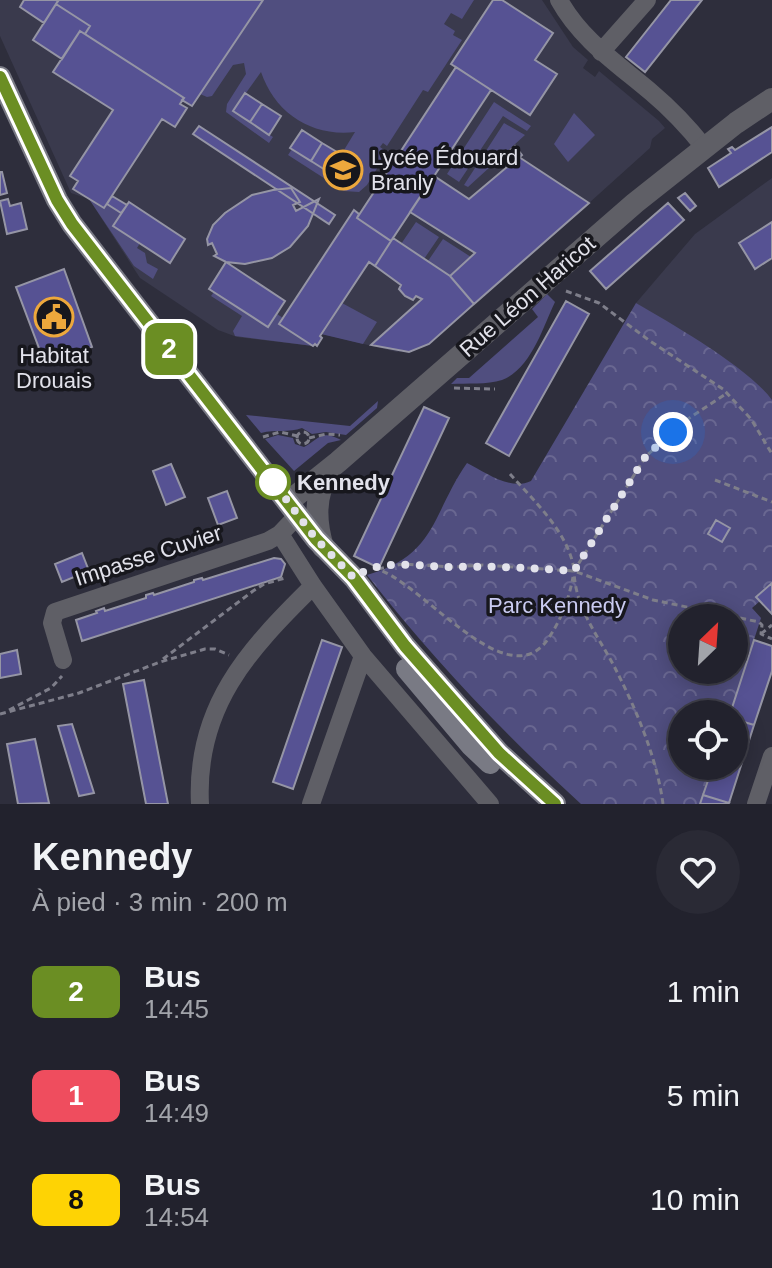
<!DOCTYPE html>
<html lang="fr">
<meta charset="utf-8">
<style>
:root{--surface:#22222d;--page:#2a2a35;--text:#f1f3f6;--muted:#a2a4aa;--line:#3f3f49}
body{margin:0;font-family:Helvetica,sans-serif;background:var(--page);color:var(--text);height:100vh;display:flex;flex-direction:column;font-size:30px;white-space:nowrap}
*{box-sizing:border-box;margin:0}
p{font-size:26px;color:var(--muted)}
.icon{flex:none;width:44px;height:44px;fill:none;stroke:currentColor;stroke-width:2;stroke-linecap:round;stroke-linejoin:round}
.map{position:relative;height:804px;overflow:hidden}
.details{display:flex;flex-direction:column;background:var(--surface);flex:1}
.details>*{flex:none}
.badge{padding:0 16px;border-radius:12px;font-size:28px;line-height:52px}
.needle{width:52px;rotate:25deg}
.buttons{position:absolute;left:668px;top:604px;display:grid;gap:16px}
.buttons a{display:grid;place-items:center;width:80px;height:80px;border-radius:50%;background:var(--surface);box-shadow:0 4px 20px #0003,0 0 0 2px var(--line);font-size:40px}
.you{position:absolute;width:40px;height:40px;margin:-20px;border:6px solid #fff;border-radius:50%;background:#1a73e8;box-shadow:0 0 0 12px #1a73e833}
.map>.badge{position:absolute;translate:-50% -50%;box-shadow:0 0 0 4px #fff}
.round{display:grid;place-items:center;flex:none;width:84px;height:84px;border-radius:42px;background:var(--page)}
.summary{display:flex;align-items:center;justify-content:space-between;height:136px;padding:0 32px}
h1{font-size:38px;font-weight:800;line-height:60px}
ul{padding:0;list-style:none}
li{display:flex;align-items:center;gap:24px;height:104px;padding:0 32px}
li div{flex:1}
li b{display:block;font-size:30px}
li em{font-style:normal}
li .badge{min-width:88px;font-weight:700;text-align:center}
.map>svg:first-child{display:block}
.built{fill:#3a3a4d}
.grass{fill:#504e7f}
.park{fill:url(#park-crowns);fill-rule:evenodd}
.building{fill:#565293;stroke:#9595a5;stroke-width:2}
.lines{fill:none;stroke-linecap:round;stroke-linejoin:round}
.path{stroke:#7e7e8a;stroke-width:3;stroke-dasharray:6 4;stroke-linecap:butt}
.minor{stroke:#5f5f66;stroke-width:18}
.tertiary{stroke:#5f5f66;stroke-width:22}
.secondary{stroke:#797a84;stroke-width:22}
.line-casing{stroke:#fff;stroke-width:18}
.line{stroke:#6b8e23;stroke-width:12}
.walk{stroke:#e2e2eb;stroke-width:8;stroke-dasharray:0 14.4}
.stop-dot{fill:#fff;stroke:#6b8e23;stroke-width:4}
.labels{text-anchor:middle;stroke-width:7;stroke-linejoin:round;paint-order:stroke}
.poi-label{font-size:22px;fill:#e2e2eb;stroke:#17171d;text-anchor:start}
.street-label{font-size:22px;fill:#e2e2eb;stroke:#17171d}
.stop-label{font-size:22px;font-weight:bold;fill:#e2e2eb;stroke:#17171d;text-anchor:start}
.park-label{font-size:22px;fill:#cacbf1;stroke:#17171d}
</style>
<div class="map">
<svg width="772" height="804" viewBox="0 0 772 804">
<defs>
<pattern id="park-crowns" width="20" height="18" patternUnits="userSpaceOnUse" patternTransform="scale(2)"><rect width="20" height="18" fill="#504e7f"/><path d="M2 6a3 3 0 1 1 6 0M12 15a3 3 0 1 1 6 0" fill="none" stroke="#696791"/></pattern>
</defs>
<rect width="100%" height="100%" fill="#2e2e3c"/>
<path class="built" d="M0,0H542L573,47L588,60L583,68L595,77L599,71L659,121L665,128L652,139L650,148L589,203L421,348L397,352L322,334L320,336L322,338L317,346H313L237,337L218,330L140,278L89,199L71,193L0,36Z
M772,178V400L755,383L730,364L636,303L695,234Z"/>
<path class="grass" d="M263,0H474L462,19L451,13L444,24L455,31L453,35L462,40L428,92L423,90L387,146L383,143L380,147L387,152L367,185L359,192L344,191L288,155L292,149L330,173L355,132C311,137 275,113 261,72L233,111L273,137L269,143L226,112L227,104L246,74L244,63L233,65L212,96L207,97L200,94Z
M494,102L531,126L527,131L503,116L459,182L447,174Z
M574,113L595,135L568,162L554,144Z
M504,123L525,135L468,187L464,185Z
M89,199L104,208L107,204L121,213L113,226L140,243L137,248L145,253L147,263L158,269L153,279L134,266Z
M416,222L439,237L424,259L401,244Z
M443,239L471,257L450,276L428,261Z
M214,292L268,327L277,314L283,318L279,324L313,346L235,336L233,331L242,316L211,296Z
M547,294L555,302C543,327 531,369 502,380C487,385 467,383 451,384L457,378H469L538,317L532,309Z
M342,303L377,322L363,344L321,334Z
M378,401L377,408L346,435L326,432L312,434L302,428C289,433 276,429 261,433L246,415L350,426Z
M278,435L293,438L295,444L304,447C319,440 319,429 341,440L328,443L294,471L265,439Z"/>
<path class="park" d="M636,303C672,324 749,368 772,400V583L757,596L760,601L752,608L761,618L730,714H682V766H713L700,804H581C503,733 432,658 367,575C437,555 431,515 467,463C485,472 510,491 531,481ZM682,618H734V670H682Z"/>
<path class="building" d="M24,0H56L58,1L44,23L20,7Z
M59,0H263L192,106L182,100L184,98L85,34L90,26L56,4Z
M493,0H502L553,33L535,60L557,74L530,115L451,64Z
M671,0H702L645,72L626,57Z
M56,4L90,26L85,34L80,31L62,59L33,40Z
M80,31L184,98L180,104L187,108L175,127L162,119L104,208L73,189L78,181L70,176L113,110L53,72Z
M456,67L491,90L391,241L357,218Z
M245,93L262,104L250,122L233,111Z
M262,104L281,116L269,135L250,122Z
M199,126L335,215L329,224L193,134Z
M772,127V152L719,187L708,168L731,153L728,149L732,147L735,150Z
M302,130L322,143L311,161L290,148Z
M322,143L342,155L330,173L311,161Z
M515,146L522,155L508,167L501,158Z
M519,157L589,203L474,304L450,276L475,253L410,212L434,176L469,199Z
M0,172H2L7,193L0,195Z
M291,188L300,202L293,205L296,211L319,199L308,226L290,247L272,258L245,264L226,262L214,256L217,254L212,243L208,245L207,239L213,225L225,213L252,195L273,190Z
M685,193L696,206L690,211L678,198Z
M112,196L127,205L121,213L107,204Z
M8,199L10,206L21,203L27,229L7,234L0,201Z
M129,202L185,239L170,263L113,226Z
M668,203L684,220L606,289L590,271Z
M354,210L359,214L357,218L391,241L375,266L369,262L320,336L322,338L317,346L315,344L313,346L279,324Z
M772,222V258L755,269L739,243Z
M393,238L450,276L474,304L429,344L409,352L371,345L422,299L416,296L413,300L405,296L399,289L401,285L375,266Z
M226,262L285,301L268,327L209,289Z
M64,269L92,347L45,364L16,287Z
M566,301L589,314L509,456L486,443Z
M424,407L449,418L379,568L354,556Z
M171,464L185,497L166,505L153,471Z
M227,491L237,518L218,525L208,498Z
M716,520L730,528L722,542L708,534Z
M82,553L89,571L62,582L55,564Z
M274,558L281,559L285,564L281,577L82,641L76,620L97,613L96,611L104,608L105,611L146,598V595L153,593L154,595L194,582V580L202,578L203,580Z
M772,583V614L756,597Z
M322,640L342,647L293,789L273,782Z
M754,640L772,646V671L754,725L734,719V714H730Z
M17,650L21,674L0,678V654Z
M144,680L168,804H146L123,684Z
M734,719L754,725L729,803L703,795L713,766H734Z
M72,724L94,793L79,796L58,726Z
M35,739L49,803L18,804L7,744Z
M703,795L729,803L728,804H700Z"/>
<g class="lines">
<path class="path" d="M566,291L599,303L650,341L723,389L751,419L772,454
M454,388L495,389
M297 438a6 6 0 1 1 12 0a6 6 0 1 1-12 0Z
M263,437L280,432L298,436
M309,438L326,434L340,435
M510,474C534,501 568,532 574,569
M715,480L772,502
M373,568C418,576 506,700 548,639C561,620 569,599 573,577
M378,569L403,564L453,567L483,565L574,571L653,600L759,622L762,625L761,634L772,639
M761,634L772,625
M163,659L253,591L264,584L285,578
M9,710L51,688L62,676
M0,714L79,693L160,662L205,649H215L229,655
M663,804C657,758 636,709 615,668C599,637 575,608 574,571L646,456L688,419L727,393"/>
<path class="minor" d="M559,0C581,40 618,64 652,93C671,109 688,127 704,147
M601,52L647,0
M280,534L313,586L363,656L490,804
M63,660L52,623L55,612L268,541L280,534L298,515
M200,804C195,707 248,650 313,586
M311,804L363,656
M756,804L772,756"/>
<path class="tertiary" d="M288,502L338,462L635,203L736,123L772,99
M323,547C315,521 314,495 329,472"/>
<path class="secondary" d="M0,77L57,200L72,224L316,539L354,578L405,646L499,753L555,804
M407,669L471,745L490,763"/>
</g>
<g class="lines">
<defs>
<path id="line" d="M0,77L57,200L72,224L316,539L354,578L405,646L499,753L555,804"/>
</defs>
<use href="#line" class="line-casing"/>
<use href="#line" class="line"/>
<path class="walk" d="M273,482L271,479L316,539L354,578C380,556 425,568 456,567C496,566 534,568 574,571L646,456L673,432"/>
</g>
<defs>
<symbol id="school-ring" viewBox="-11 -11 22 22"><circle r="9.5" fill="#17171d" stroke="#eda83c" stroke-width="1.5"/><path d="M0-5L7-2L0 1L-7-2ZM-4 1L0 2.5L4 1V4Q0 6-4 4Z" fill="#eda83c"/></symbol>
<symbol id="civic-ring" viewBox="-11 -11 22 22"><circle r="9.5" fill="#17171d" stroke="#eda83c" stroke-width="1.5"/><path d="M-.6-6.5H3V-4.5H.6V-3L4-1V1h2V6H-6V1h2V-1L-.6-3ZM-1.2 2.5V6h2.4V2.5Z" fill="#eda83c"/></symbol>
</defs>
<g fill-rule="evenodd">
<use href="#school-ring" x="321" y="148" width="44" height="44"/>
<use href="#civic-ring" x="32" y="295" width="44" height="44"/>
</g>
<circle class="stop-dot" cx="273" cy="482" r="16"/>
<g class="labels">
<g class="poi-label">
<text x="371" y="165">Lycée Édouard<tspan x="371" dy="25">Branly</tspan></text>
<text x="54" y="363" text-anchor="middle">Habitat<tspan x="54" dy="25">Drouais</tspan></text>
</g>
<g class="street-label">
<text transform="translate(527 296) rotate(-41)" y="8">Rue Léon Haricot</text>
<text transform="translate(148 555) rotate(-18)" y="8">Impasse Cuvier</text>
</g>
<g class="stop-label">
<text x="297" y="490">Kennedy</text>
</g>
<g class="park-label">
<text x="557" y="613">Parc Kennedy</text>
</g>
</g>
</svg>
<div class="buttons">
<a><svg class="needle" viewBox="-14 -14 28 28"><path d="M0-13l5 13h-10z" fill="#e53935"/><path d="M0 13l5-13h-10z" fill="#a2a4aa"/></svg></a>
<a><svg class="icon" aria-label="locate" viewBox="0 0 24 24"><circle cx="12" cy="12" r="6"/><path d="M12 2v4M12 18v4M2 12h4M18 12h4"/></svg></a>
</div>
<div class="you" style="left:673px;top:432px"></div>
<b class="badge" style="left:169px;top:349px;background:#6b8e23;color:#fff">2</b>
</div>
<section class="details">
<div class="summary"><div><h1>Kennedy</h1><p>À pied · 3 min · 200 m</p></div><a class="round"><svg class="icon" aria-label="heart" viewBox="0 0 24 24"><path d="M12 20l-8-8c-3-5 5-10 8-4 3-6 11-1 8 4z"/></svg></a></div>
<ul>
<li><span class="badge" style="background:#6b8e23;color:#fff">2</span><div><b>Bus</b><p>14:45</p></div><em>1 min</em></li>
<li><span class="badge" style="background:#ef4d5e;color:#fff">1</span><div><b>Bus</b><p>14:49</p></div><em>5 min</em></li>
<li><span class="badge" style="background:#fed304;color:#111">8</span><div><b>Bus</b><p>14:54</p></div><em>10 min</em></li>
</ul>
</section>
